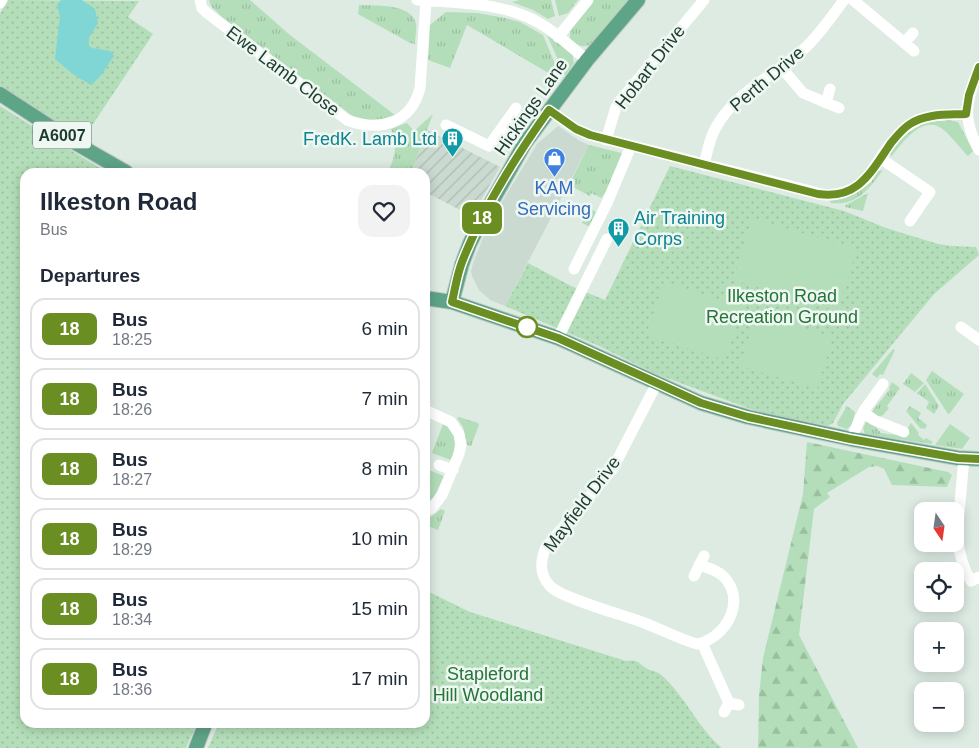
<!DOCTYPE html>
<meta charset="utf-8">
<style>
:root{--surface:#fff;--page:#f2f2f3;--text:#1f2937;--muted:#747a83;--line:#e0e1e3}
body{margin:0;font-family:Arial,sans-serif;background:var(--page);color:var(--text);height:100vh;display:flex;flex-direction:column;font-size:19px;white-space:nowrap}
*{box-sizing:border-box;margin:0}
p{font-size:16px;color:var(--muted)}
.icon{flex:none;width:28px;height:28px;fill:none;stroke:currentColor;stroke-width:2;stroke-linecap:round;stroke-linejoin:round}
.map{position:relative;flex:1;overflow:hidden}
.details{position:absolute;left:20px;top:168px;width:410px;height:560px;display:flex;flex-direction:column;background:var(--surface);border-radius:15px;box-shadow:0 2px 12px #0003}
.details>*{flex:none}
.badge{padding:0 10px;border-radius:8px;font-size:18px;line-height:32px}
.needle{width:32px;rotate:167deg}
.fabs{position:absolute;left:914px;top:502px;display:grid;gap:10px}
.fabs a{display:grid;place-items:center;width:50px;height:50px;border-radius:10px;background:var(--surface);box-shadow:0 2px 12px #0003;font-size:25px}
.map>.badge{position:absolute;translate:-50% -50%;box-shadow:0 0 0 2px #fff}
h2{padding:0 20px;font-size:19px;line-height:45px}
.round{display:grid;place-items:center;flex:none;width:52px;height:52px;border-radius:15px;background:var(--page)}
.overview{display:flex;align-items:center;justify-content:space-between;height:85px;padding:0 20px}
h1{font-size:24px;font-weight:600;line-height:38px}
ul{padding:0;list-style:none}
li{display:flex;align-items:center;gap:15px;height:62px;margin:0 10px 8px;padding:0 10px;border:2px solid var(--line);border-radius:15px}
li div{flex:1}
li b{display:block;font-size:19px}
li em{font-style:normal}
li .badge{min-width:55px;font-weight:700;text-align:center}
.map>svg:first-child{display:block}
.built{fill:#cbdad1}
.industrial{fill:url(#industrial-furrows)}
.grass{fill:url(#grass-tufts)}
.forest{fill:url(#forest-firs)}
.park{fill:url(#park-dots)}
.garden{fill:#b4deb9}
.water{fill:#80d5d5}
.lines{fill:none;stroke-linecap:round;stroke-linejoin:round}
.major-casing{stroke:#c0c8c5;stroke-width:16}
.minor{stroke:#fff;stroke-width:11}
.major{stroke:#5ea487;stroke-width:14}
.line-casing{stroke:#fff;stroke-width:11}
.line{stroke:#6b8e23;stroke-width:8}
.stop-dot{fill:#fff;stroke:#6b8e23;stroke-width:2.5}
.labels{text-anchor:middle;stroke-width:5;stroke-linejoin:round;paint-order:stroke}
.shield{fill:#eef7f1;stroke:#5c7369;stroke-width:1}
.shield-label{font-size:16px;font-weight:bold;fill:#1e3b2f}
.street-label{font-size:18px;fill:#1e3b2f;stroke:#eef7f1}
.culture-label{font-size:18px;fill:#0d838f;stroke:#eef7f1;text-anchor:end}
.shop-label{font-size:18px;fill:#366cbe;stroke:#eef7f1}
.park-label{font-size:18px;fill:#257538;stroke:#eef7f1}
</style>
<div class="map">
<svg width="979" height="748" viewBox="0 0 979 748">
<defs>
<pattern id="industrial-furrows" width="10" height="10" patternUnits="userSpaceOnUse" patternTransform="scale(1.25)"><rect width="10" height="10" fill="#cbdad1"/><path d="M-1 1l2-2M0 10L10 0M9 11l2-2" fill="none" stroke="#aebcb4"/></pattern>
<pattern id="grass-tufts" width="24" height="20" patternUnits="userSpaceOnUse" patternTransform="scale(1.25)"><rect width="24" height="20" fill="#b4deb9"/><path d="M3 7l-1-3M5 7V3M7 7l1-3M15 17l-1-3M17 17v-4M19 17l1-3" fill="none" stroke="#9abf9f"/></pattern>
<pattern id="forest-firs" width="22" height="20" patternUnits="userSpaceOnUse" patternTransform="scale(1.25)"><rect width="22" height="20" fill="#b4deb9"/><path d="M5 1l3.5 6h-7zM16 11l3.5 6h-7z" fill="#9abf9f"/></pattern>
<pattern id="park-dots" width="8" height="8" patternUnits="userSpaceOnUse" patternTransform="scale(1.25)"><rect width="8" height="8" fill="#b4deb9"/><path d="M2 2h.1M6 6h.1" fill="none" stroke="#9abf9f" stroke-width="1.8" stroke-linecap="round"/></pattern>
</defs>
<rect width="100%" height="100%" fill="#ddebe3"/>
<path class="built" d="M558,126L580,141L589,145L505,306L490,300L479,290L472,276L471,271L473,263L488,225L537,144Z"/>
<path class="industrial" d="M427,130L500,167L472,216L425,192V172H411Z"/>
<path class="grass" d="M209,0H250L290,35L395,115L375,122L354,117L222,17L211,6Z
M520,0H551L555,16L548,19L533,10L512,2Z
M555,0H578L568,13L559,16Z
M593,0H629L590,45C580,48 577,45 570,39V28Z
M359,5C375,6 412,3 416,24C417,30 415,38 415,44L410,43L358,14Z
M446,12L477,13L505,18L520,22L543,35L561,78H557L467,25L450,68L428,60L430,25Z
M547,35L572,54L574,63L565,76Z
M433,114L411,172H388C395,157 398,146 391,129L407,123L414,131Z
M948,120L958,122L973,151L968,156C960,148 950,134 941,128C922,115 901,144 892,156L890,155C894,139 913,126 928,122C935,121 942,121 948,120Z
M589,145L622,153L624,158L612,184L601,198L591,193L590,196L569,185Z
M883,170C869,189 857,206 831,203L830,201C854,197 861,187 878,171Z
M868,193L863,211L845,207L846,205Z
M586,206L598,213L590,227L582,223L585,216L582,214Z
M893,349L895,350L883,375L880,374L877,378L872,374Z
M932,371L964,394L950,413L948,414L926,380Z
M911,373L924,383L915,392L903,384Z
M892,382L900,388L887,406L889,408L883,415L879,417L872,412L873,410L890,389L889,388Z
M925,384L939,406L934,414L926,408L929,402L917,393Z
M847,406L855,412L852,425L847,429L838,426L837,423Z
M910,406L921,413L918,418L927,425L925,429L920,428L906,411Z
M459,417L478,423L479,425L471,446L467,445L463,427L457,418Z
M866,422L872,423L881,433L903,436L911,423L919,433L918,435L924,440L926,438L933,442L931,444L865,434L863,428Z
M443,424C458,431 456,447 451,460L432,453Z
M950,424L970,438L962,449L935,445Z
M426,469L444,476L434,497L425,505Z
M441,509L445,511L438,530L425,525V520L434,515Z"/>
<path class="forest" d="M807,442L948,472L952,475L947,487L892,485L884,469L877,466L869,467L827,493L830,497L814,509L799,635L858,748H758L759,695L763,658L803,494Z"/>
<path class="park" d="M7,0L139,1L128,17L153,34L83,139L0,86V14Z
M0,106L106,172H25V722L197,723L186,748H0Z
M670,166L844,211L886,228L938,244L952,246L976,247L979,255L934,294L843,404L833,423L828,426L759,412L726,400L656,374L599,346L505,306L528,263L571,286L605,300Z
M425,590L470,612L626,661C637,659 638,662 646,668C650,671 656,671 660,674C685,695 697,727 722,748H208L219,723L425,722Z"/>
<path class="garden" d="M752,218L857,249L838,311L733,280Z
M664,282L742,308L725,360L646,335Z
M756,313L833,337L817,389L740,366Z"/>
<path class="water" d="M61,0H82L95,9L98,23L89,38V46L92,48L110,51L114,56L101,75L91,85L73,74L55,59L60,16L57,5Z"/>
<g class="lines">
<defs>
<path id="major" d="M0,94L77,144L126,172
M425,298L452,302L558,338L701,403L748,417L851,439L958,458L979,459
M452,302L462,264L470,243L482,219L525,143L587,60L638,0
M196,748L206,722"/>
</defs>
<use href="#major" class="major-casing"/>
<path class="minor" d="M200,0L202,8L207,13L347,120C379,132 411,124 420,88L426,1
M417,0C459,3 504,2 541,24C558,34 572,48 587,60
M853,0L914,51
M0,3L2,0
M558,37L588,0
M904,43L913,33
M781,67L803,93L839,108
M979,67C967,100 961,118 979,150
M826,103L830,89
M549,110L576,129L590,135L826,195C843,194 854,190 867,178C883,154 898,124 928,117C940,114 954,115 967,114
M446,125L489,146L516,108
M502,128L525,143
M606,140L616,107L620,101L704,0
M880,158L930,192L910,221
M704,165C707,153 709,140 715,129C735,91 776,75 806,47C820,34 832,16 844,0
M574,269L607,203L631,146
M961,327L979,340
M558,338L607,239
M657,383L612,470L546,547C540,561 539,574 550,586C561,598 620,614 639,621C659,628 677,638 697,644C726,638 747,601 724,577C717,570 708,568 699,565
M425,410L451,422L459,434L461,445L459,454L442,495L432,508L425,512
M863,412L874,420L904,432
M851,439L863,412L883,384
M964,458L957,536C959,552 962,567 971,581L979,577
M439,465L453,470
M694,576L704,556
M702,643L729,703
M724,712L729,703L739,705"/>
<use href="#major" class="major"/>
</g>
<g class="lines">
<defs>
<path id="line" d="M979,67L969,95L966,114C948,115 927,113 910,124C902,129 897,136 891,143C871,172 858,200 818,194L590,135L576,129L549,110C516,156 483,208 462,262C457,275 455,289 452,302L558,338L701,403L748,417L850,439L958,458L979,459"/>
</defs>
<use href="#line" class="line-casing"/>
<use href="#line" class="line"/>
</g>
<defs>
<symbol id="building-pin" viewBox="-11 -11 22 30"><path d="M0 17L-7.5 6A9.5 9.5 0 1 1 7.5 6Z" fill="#0f9aa8" stroke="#eef7f1"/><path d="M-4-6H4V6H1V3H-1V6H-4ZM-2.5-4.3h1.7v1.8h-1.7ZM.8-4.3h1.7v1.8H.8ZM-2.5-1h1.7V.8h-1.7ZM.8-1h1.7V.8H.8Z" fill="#fff"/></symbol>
<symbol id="shop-pin" viewBox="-11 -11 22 30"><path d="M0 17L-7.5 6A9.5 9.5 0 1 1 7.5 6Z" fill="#3f7fe0" stroke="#eef7f1"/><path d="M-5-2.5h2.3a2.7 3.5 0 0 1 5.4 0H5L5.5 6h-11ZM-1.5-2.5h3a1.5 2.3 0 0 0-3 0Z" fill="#fff"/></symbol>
</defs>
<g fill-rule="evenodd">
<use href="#building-pin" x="440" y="126" width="25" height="34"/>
<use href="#shop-pin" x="542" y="146" width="25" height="34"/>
<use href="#building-pin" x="606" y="216" width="25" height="34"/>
</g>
<circle class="stop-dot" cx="527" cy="327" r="10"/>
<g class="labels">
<rect class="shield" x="33" y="121.5" width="58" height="27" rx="4"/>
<g class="shield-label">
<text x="62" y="141">A6007</text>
</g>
<g class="street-label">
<text transform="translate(650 67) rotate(-52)" y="6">Hobart Drive</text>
<text transform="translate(283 71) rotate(37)" y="6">Ewe Lamb Close</text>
<text transform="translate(767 79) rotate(-40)" y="6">Perth Drive</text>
<text transform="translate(531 107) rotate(-55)" y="6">Hickings Lane</text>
<text transform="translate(582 504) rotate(-53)" y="6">Mayfield Drive</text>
</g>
<g class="culture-label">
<text x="437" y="145">FredK. Lamb Ltd</text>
<text x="634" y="224" text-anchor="start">Air Training<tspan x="634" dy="21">Corps</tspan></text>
</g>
<g class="shop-label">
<text x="554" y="194">KAM<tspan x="554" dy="21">Servicing</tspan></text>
</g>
<g class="park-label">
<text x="782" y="302">Ilkeston Road<tspan x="782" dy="21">Recreation Ground</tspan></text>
<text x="488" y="680">Stapleford<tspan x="488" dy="21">Hill Woodland</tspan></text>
</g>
</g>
</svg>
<div class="fabs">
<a><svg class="needle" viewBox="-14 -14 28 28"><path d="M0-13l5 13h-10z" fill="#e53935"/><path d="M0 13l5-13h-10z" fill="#747a83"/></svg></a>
<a><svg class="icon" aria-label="locate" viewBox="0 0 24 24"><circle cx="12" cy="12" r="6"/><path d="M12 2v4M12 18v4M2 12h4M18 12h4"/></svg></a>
<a>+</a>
<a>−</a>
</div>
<b class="badge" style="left:482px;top:218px;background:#6b8e23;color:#fff">18</b>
<section class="details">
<div class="overview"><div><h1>Ilkeston Road</h1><p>Bus</p></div><a class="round"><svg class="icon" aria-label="heart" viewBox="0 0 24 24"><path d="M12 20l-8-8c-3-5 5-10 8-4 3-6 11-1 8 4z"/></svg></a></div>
<h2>Departures</h2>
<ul>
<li><span class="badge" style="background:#6b8e23;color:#fff">18</span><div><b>Bus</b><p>18:25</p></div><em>6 min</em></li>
<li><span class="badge" style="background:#6b8e23;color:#fff">18</span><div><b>Bus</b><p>18:26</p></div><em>7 min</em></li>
<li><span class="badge" style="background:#6b8e23;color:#fff">18</span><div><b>Bus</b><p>18:27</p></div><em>8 min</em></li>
<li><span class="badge" style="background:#6b8e23;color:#fff">18</span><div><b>Bus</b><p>18:29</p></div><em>10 min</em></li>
<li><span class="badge" style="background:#6b8e23;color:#fff">18</span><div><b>Bus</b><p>18:34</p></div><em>15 min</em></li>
<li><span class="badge" style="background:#6b8e23;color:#fff">18</span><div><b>Bus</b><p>18:36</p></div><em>17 min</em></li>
</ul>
</section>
</div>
